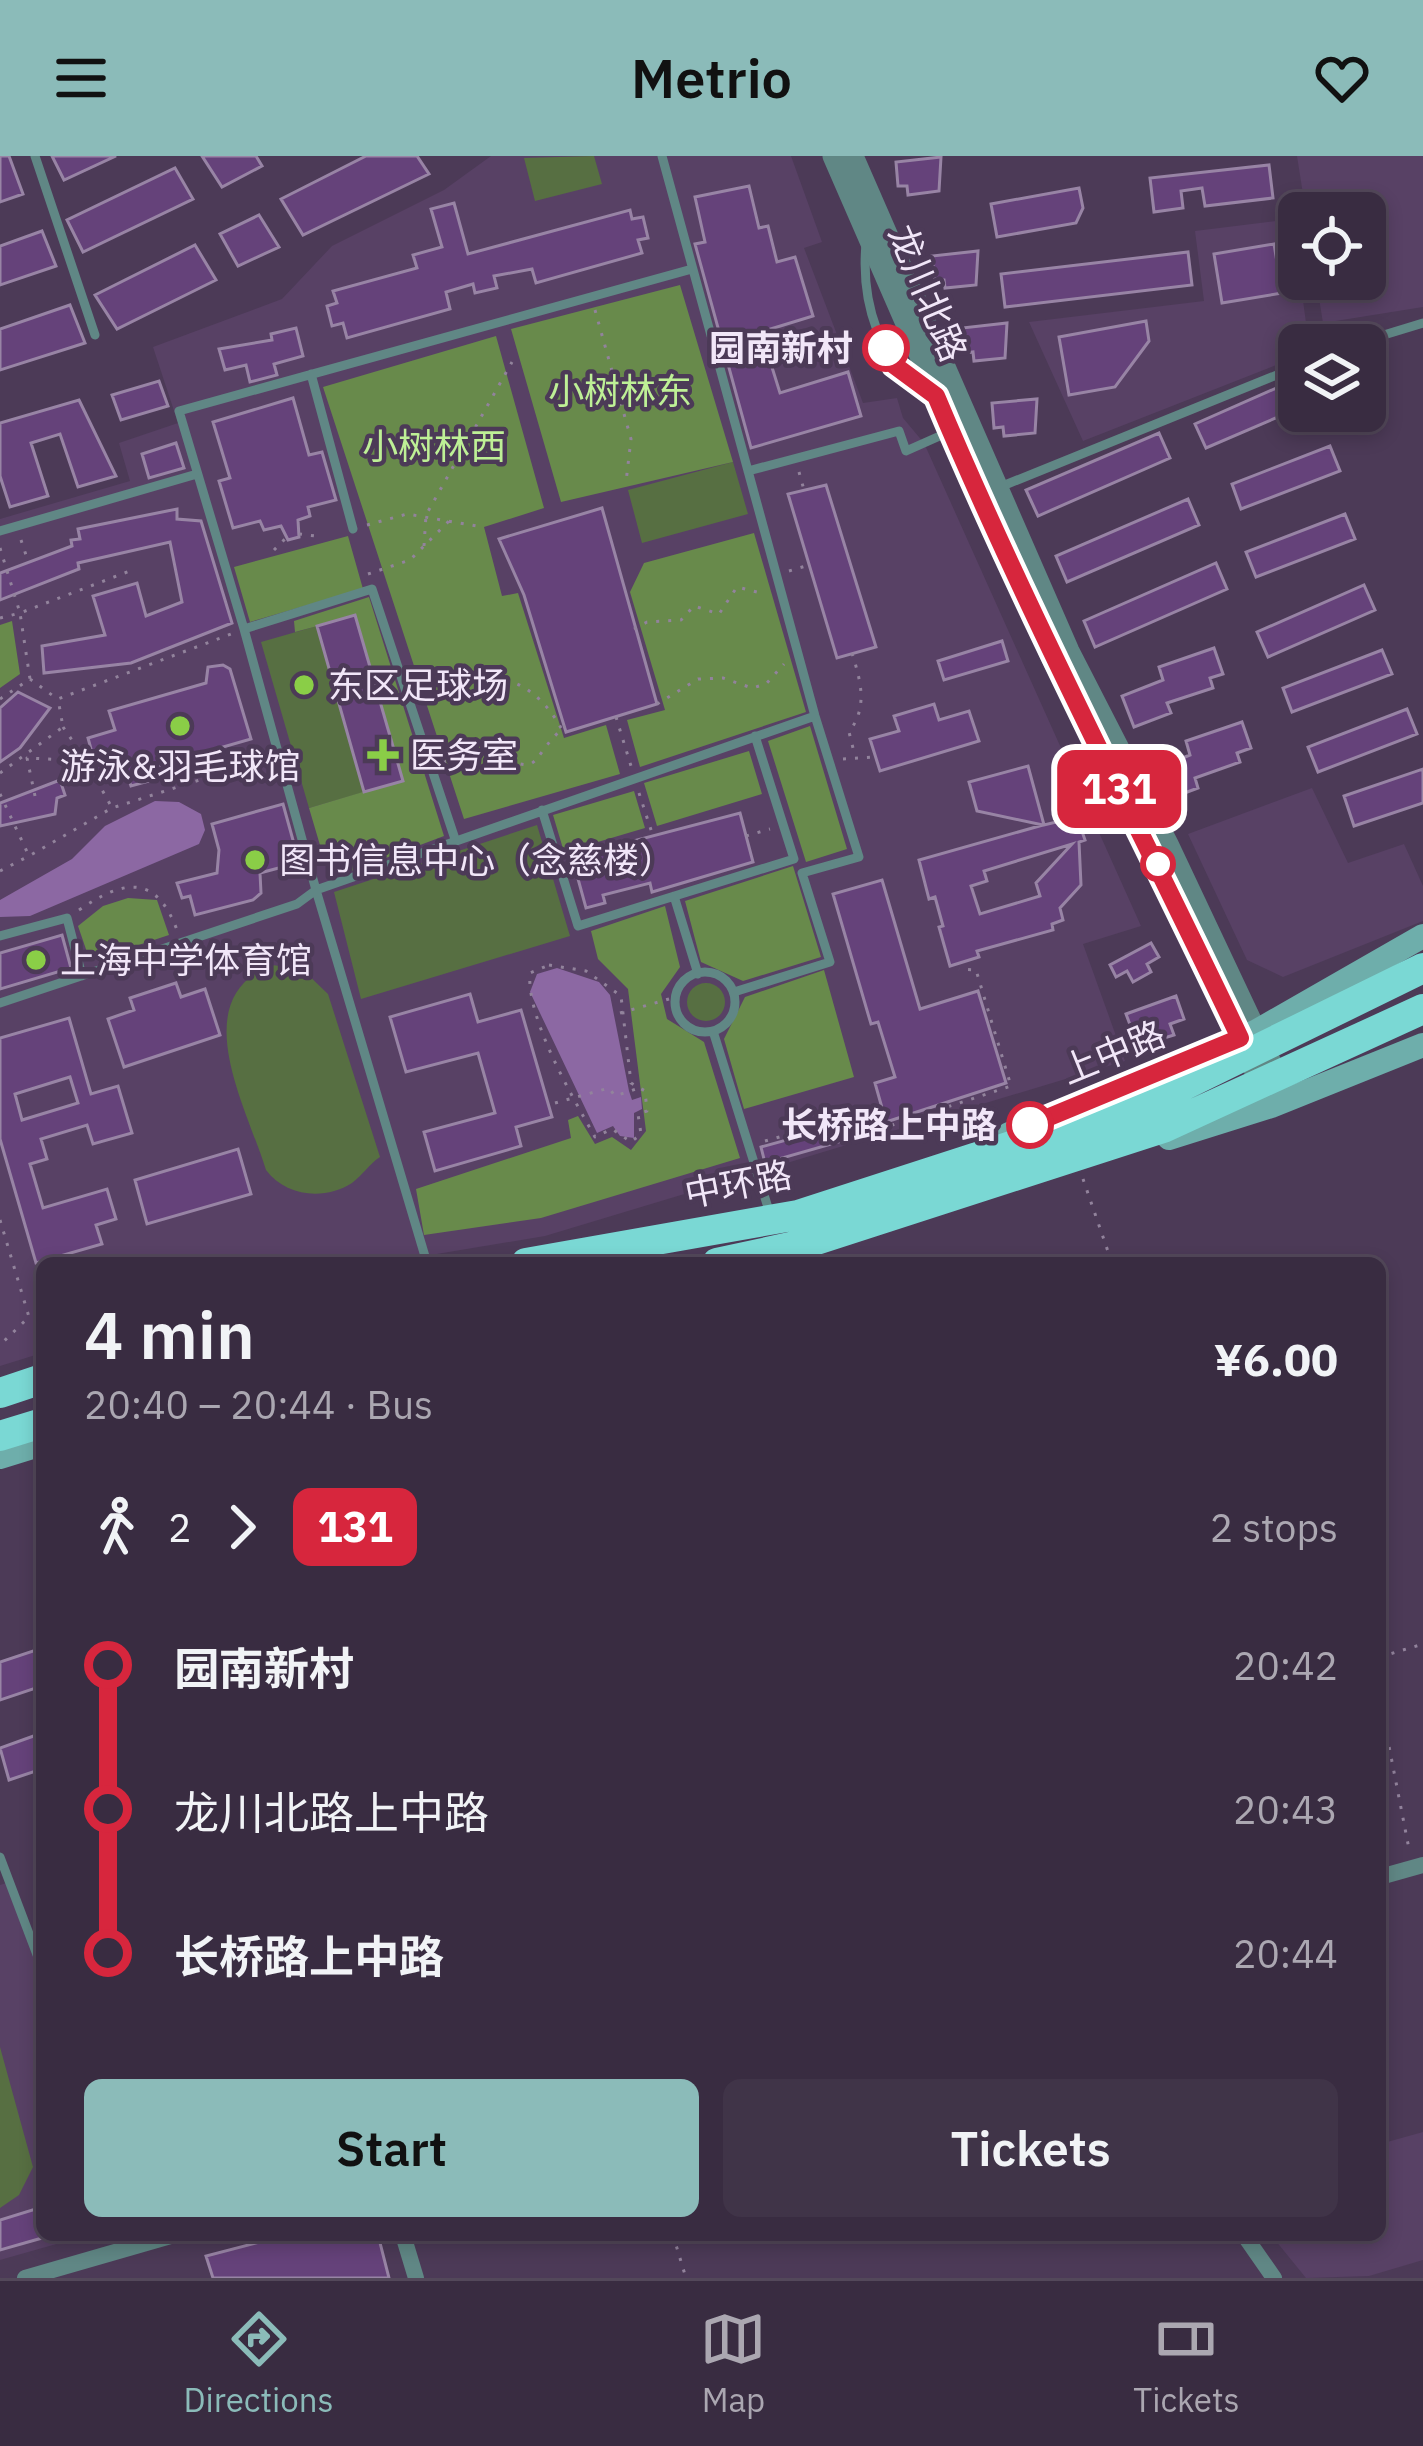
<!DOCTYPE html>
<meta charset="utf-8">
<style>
:root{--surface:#392c41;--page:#403448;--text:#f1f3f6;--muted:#aba7b1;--line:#53485a;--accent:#8bbbb9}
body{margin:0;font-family:"IBM Plex Sans","Noto Sans SC",sans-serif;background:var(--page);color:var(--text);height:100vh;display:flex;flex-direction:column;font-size:45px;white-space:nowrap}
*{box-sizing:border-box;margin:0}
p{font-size:39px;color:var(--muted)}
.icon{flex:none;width:66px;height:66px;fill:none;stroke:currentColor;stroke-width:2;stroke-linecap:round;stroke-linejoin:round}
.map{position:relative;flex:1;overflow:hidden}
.panel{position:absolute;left:36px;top:1101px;width:1350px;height:984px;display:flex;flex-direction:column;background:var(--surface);border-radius:18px;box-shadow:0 6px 18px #0003,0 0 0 3px var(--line)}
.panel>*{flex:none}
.badge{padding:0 24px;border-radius:18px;font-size:42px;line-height:78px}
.controls{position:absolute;left:1278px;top:36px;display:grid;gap:24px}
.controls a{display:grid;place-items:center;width:108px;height:108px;border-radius:18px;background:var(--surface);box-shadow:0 6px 18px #0003,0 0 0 3px var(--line);font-size:60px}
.map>.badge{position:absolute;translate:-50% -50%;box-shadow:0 0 0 6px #fff}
.legs{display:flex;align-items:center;gap:18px;height:132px;padding:0 48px;font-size:39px}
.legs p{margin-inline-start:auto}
.head{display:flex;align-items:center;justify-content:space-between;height:204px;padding:0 48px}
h1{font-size:66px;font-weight:600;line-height:90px}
.cta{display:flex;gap:24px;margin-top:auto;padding:24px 48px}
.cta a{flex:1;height:138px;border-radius:18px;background:var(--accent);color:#111;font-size:48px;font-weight:600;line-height:138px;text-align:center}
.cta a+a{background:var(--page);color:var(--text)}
ul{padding:0 48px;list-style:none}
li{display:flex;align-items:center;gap:42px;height:144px;font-size:45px}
li i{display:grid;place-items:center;width:18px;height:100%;margin:0 15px;background:currentColor}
li i::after{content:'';width:30px;height:30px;margin:-15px;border:9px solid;border-radius:50%;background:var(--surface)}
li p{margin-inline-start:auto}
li:first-child i{background:linear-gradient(#0000 50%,currentColor 0)}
li:last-child i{background:linear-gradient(currentColor 50%,#0000 0)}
header{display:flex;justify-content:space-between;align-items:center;height:156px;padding:0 48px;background:var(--accent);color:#111;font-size:54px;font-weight:600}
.dock{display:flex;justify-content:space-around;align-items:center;height:168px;border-top:3px solid var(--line);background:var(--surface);font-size:33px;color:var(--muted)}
.dock a{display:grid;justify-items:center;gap:6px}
.dock .current{color:var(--accent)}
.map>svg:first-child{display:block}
.built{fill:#584165}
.green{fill:#576f42}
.forest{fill:#688a4b}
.water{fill:#8c68a3}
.building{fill:#65427a;stroke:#9884a5;stroke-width:3;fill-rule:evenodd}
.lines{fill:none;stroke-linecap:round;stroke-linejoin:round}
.path{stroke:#92839c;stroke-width:3;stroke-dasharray:3 9;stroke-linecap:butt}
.service{stroke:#608785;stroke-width:9}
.minor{stroke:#608785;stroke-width:16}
.tertiary{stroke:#608785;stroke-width:21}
.secondary{stroke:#6eaeab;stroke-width:24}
.trunk{stroke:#7ad8d4;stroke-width:30}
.line-1-casing{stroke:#fff;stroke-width:27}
.line-1{stroke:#d7263d;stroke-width:18}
.stop-1-dot{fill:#fff;stroke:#d7263d;stroke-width:6}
.poi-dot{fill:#8ace47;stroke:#4c3a57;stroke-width:4.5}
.labels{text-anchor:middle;stroke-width:9;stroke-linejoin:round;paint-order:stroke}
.street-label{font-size:36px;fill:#f1e6f8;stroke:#4c3a57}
.stop-label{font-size:36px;font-weight:bold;fill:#f1e6f8;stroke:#4c3a57;text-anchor:end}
.park-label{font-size:36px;fill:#bef096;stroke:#4c3a57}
.poi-label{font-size:36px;fill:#f1e6f8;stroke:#4c3a57;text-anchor:start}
</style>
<header><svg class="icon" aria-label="menu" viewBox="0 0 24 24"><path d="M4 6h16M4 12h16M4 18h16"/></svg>Metrio<svg class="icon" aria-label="heart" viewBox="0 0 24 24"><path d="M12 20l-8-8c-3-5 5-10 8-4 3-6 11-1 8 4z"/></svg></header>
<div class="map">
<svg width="1423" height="2122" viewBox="0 0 1423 2122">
<rect width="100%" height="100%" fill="#4c3a57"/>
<path class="built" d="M491,0H791L822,86L804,92L863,247L897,242L903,262L924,287L1141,770L1083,788L1125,905L545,1080L383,1107H42V1197L0,1210V363L130,325L119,287L178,267L153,191L282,143L332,90L444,34Z
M1297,0H1423V151L1323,167L1316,123H1365V57H1306Z
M1292,63L1309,189H1299V200L1083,285L1029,166L1204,145L1195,75Z
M1312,632L1348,707L1404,688L1423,730V765L1283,821L1247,804L1188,678Z
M13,1725L42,1824V2079H88L0,2104V1729Z
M1423,1976V2104L1369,2120L1306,2122L1271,2079H1380V1988Z"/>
<path class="green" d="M594,0L602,28L535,45L524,2Z
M733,306L748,358L642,387L628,334Z
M317,470L364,636L309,652L261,486Z
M537,669L570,780L361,843L334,736Z
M272,809L302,813L328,838L380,1001C369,1008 363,1019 352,1027C324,1045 285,1040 266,1014C246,949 185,843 272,809Z
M687 846a19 19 0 1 1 38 0a19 19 0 1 1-38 0Z
M0,1891L33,2011L19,2039L0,2052Z"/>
<path class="forest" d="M680,129L733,306L561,346L511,173Z
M496,180L544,352L484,371L502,440L518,437L564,582L606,569L620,618L464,663L323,231Z
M754,377L806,556L640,611L627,564L665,554L630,436L644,407Z
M348,380L363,433L250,466L234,411Z
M369,441L444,680L330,723L309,652L403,624L355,460L295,476L294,465Z
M12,465L20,518L0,532V469Z
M810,570L847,693L806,706L768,585Z
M749,595L762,638L657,670L644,627Z
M634,635L645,672L564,696L553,659Z
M793,710L821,801L743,825L701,806L685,745Z
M128,742L157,744L169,779L90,805L78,770L103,750Z
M665,750L680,811L661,838L667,863L704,886L740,1002L541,1062L424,1079L416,1033L571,982L568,964L578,960L595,988L612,981L631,994L646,975L628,833L598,803L591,775Z
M824,814L854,921L744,953L724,883L745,841Z"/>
<path class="water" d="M155,645L179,646L201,658L205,674L199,688L30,760L0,761V744L72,703L105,670Z
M557,812L599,826L610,839L629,935L632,944L641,941L642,953L634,957V982L620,980L613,970L597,977L530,836L537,818Z"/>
<path class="building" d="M0,0H9L23,38L0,46Z
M52,0H116L64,24Z
M202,0H256L262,10L222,31Z
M366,0H417L429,18L303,79L281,43Z
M941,1L939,35L908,39L907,30H898L896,6Z
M1269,9L1273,42L1205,50L1202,32L1181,35L1183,52L1154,56L1150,22Z
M175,12L193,43L83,96L67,64Z
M749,30L759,72L768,70L777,106L795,101L813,160L761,176L780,237L848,216L861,260L751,292L695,88L705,86L695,41Z
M1079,32L1083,52L1076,67L997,81L991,48Z
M454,47L468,98L630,54L632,63L643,61L648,82L638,84L642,97L536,127L532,113L494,120L497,132L475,137L473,128L446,136L450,153L347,182L343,167L332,170L327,150L337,147L333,135L417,112L413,99L442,91L431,53Z
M259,59L279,91L238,110L220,78Z
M42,75L56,110L0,129V90Z
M1274,88L1282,137L1222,147L1214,98Z
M195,89L216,124L117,173L95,139Z
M978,95L976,129L945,132L944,124H935L932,100Z
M1188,96L1192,129L1005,151L1001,118Z
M70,149L85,187L0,214V173Z
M1146,165L1149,185L1115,231L1069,239L1059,181Z
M1007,167L1005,202L974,205L973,196L964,197L962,172Z
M296,172L303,200L274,208L277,219L250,226L246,209L225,214L219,193L272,184L271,178Z
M1299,222V252L1206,292L1195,268Z
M159,225L168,250L121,264L112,239Z
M293,242L309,299L322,296L336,344L308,351L310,360L298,364L299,381L288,384L281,370L264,374L260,365L233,372L219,325L230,322L213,266Z
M1037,243L1035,277L1004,280L1003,271L994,272L992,247Z
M79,244L116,320L78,331L60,278L31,287L48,340L10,351L0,320V267Z
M1159,277L1170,302L1038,360L1026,334Z
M176,287L184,312L149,322L142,298Z
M1330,290L1340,315L1241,353L1232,328Z
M826,329L876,491L837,502L788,338Z
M1188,343L1199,369L1067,426L1056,400Z
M602,352L657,548L566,576L524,439L499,383Z
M177,353V363L201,365L232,467L131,507L44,517L42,490L105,479L93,440L137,427L146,460L182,446L170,386L78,407L79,413L0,444V417L72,390L71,384L80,383L78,373Z
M1345,358L1355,383L1256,421L1246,396Z
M1216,407L1227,433L1095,491L1084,465Z
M1364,429L1375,454L1268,501L1257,476Z
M355,459L403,625L364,636L317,470Z
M1002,485L1008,505L944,524L938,505Z
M1214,492L1223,518L1210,522L1213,532L1167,547L1171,557L1134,571L1122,540L1163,524L1159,511Z
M1382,494L1392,518L1292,556L1283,532Z
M223,509L230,513L251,583L150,612L153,624L131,630L127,618L100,626L88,582L115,574L109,555L206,527L208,511Z
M18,536L50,552L20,592L0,606V552Z
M934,548L939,564L969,555L979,585L880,615L870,583L899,575L894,560Z
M1407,553L1417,578L1318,616L1308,591Z
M1242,566L1251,592L1237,597L1240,606L1195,622L1198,632L1163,645L1150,615L1190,599L1186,585Z
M1028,610L1044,669L1077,661L1085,684L1079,686L1081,729L1060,752L1063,764L1052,768L1053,774L977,795L979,801L950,810L939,771L943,770L935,741L929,743L919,704L1043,669L977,655L969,626ZM1072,688L1036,727L1040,740L980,758L971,730L987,725L984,715Z
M1423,613V647L1354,670L1344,640Z
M60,624L65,639L57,642L55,658L0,670V647Z
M283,648L296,695L290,709L260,717L261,737L253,744L195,759L190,740L182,742L177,727L217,717L219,694L212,668Z
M740,657L753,706L652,736L650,727L603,739L605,747L586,752L572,701Z
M882,724L920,853L978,835L1006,927L886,966L875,927L895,921L878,866L871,868L833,738Z
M62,779L71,812L0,833V797Z
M1151,787L1159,801L1147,808L1151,816L1133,826L1127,815L1116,821L1110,809Z
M176,827L181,841L205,833L220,879L124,911L108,863L134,854L130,842Z
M470,838L478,866L521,854L552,961L516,971L521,990L435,1015L424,976L495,957L478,897L406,916L390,861Z
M1176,840L1184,863L1170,868L1174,879L1138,890L1126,858Z
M69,862L91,938L118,930L132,977L93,988L87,969L41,983L47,1003L30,1008L43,1052L107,1033L116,1063L96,1069L102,1088L36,1107L0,983V882ZM70,921L78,947L22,964L15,938Z
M859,964L863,979L765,1007L761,991Z
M238,993L251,1038L147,1068L135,1024Z
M42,1492V1530L0,1544V1506Z
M42,1577V1613L9,1624L0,1592Z
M42,2051V2082L0,2094V2064Z
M287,2079H378L389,2122H213L206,2100Z"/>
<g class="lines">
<path class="path" d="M595,154L631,283L626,326
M799,316L804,334
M367,369L407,358L483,371
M299,378L316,380
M21,384L28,405
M424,390L426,359L512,206
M0,392L20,457L135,413
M274,394L286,382
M789,415L809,409
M368,418L410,404L449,365
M0,462L20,457L30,523
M634,473L647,466L681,464L694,450L719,458L737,431L765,438
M852,497C861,526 868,551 849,576L855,600
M416,528L433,529L439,520C491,511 535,524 561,572
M0,543L30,523L56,542
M657,548L698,523L723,522L752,532L766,528L784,508
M616,561L631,610
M63,571L85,603
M843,603L876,601
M443,606L467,602L483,592C547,623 523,608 565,570
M0,617L63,571L58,543L231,478
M639,637L653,680
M0,638L29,700L112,652L265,603
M35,640L27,602L86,605L111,650
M746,680L770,673
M0,715L27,701
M79,754C124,723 156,718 177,774
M549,809L586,815L621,840L631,927L645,935L647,955L638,958L641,978L631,986L612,973L595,981C572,940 526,862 530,817Z
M620,857L676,841
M555,947L609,932L615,940L636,933
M880,973L1011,930L976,814L959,813
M765,985L875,954
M1083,1023L1112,1107
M0,1064L29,1161L0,1189
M1380,1501L1423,1488
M1380,1544L1409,1693
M673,2079L686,2122"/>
<path class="service" d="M35,0L95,179
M662,0L815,560L859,701L802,717L830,806L734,836
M866,88C861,144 878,211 932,238
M1351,189L1423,167
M311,218L353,373
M748,315L899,275L906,295L951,275
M1000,331L1299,210
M0,375L197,318
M244,473L179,255L692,113
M542,654L578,770L794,703L755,580
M455,683L372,433L244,473L316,734L815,560
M674,740L698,818
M0,780L67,762L82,820
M675 846a30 30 0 1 1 60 0a30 30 0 1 1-60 0Z
M0,847L297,748L316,734L427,1107
M713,875L770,1058
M0,1701L42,1812"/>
<path class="minor" d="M1380,1721L1423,1709
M403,2079L416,2122
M1244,2079L1274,2122
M25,2122L174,2079"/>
<path class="tertiary" d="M833,0L1052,503L1159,710L1266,939
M853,0L1069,495L1168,688L1283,932"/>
<path class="secondary" d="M1009,978L1257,875L1423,780
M1169,982L1271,950L1423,889
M0,1301L42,1288"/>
<path class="trunk" d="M526,1107L798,1059L1156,943L1423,812
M717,1107L804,1088L1163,972L1423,853
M0,1237L42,1223
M0,1280L42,1267"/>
</g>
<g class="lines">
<defs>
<path id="line-1" d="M886,192L894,209L936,240C1028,459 1138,668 1240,882L1030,969"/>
</defs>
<use href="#line-1" class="line-1-casing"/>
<use href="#line-1" class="line-1"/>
</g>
<g class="stop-1-dot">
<circle cx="886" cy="192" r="21"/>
<circle cx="1158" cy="708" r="15"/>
<circle cx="1030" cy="969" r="21"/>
</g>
<g class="poi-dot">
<circle cx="304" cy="529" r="12"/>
<circle cx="180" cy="570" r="12"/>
<path d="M377 581h12v12h12v12h-12v12h-12v-12h-12v-12h12z"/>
<circle cx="255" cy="704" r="12"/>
<circle cx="36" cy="804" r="12"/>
</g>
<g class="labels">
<g class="street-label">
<text transform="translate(928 137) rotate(67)" y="13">龙川北路</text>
<text transform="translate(1113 896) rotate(-22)" y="13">上中路</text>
<text transform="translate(738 1028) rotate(-11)" y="13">中环路</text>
</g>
<g class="stop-label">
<text x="853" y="205">园南新村</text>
<text x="997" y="982">长桥路上中路</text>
</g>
<g class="park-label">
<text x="620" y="248">小树林东</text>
<text x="434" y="303">小树林西</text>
</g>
<g class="poi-label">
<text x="328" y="542">东区足球场</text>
<text x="410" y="612">医务室</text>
<text x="180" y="623" text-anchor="middle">游泳&amp;羽毛球馆</text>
<text x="279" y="717">图书信息中心（念慈楼）</text>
<text x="60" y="817">上海中学体育馆</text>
</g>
</g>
</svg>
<div class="controls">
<a><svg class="icon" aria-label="locate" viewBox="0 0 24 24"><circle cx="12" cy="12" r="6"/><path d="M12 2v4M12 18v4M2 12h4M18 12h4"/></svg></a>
<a><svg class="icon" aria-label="layers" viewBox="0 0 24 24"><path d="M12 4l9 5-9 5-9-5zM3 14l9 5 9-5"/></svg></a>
</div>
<b class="badge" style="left:1119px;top:633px;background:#d7263d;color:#fff">131</b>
<section class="panel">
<div class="head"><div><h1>4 min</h1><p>20:40 – 20:44 · Bus</p></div><b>¥6.00</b></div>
<div class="legs"><svg class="icon" aria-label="walk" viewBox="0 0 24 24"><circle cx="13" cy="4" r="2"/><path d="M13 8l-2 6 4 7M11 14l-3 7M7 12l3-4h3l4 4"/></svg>2<svg class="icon" aria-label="forward" viewBox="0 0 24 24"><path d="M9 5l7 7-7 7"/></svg><b class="badge" style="background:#d7263d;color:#fff">131</b><p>2 stops</p></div>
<ul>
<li><i style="color:#d7263d"></i><b>园南新村</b><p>20:42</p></li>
<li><i style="color:#d7263d"></i><span>龙川北路上中路</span><p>20:43</p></li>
<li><i style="color:#d7263d"></i><b>长桥路上中路</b><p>20:44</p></li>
</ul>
<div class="cta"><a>Start</a><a>Tickets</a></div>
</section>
</div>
<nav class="dock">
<a class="current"><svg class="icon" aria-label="directions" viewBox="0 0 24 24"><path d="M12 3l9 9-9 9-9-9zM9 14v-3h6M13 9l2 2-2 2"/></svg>Directions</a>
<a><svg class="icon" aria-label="map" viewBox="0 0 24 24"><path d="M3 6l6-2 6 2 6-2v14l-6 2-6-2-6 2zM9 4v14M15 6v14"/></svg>Map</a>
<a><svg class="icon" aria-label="tickets" viewBox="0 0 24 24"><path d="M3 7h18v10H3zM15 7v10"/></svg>Tickets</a>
</nav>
